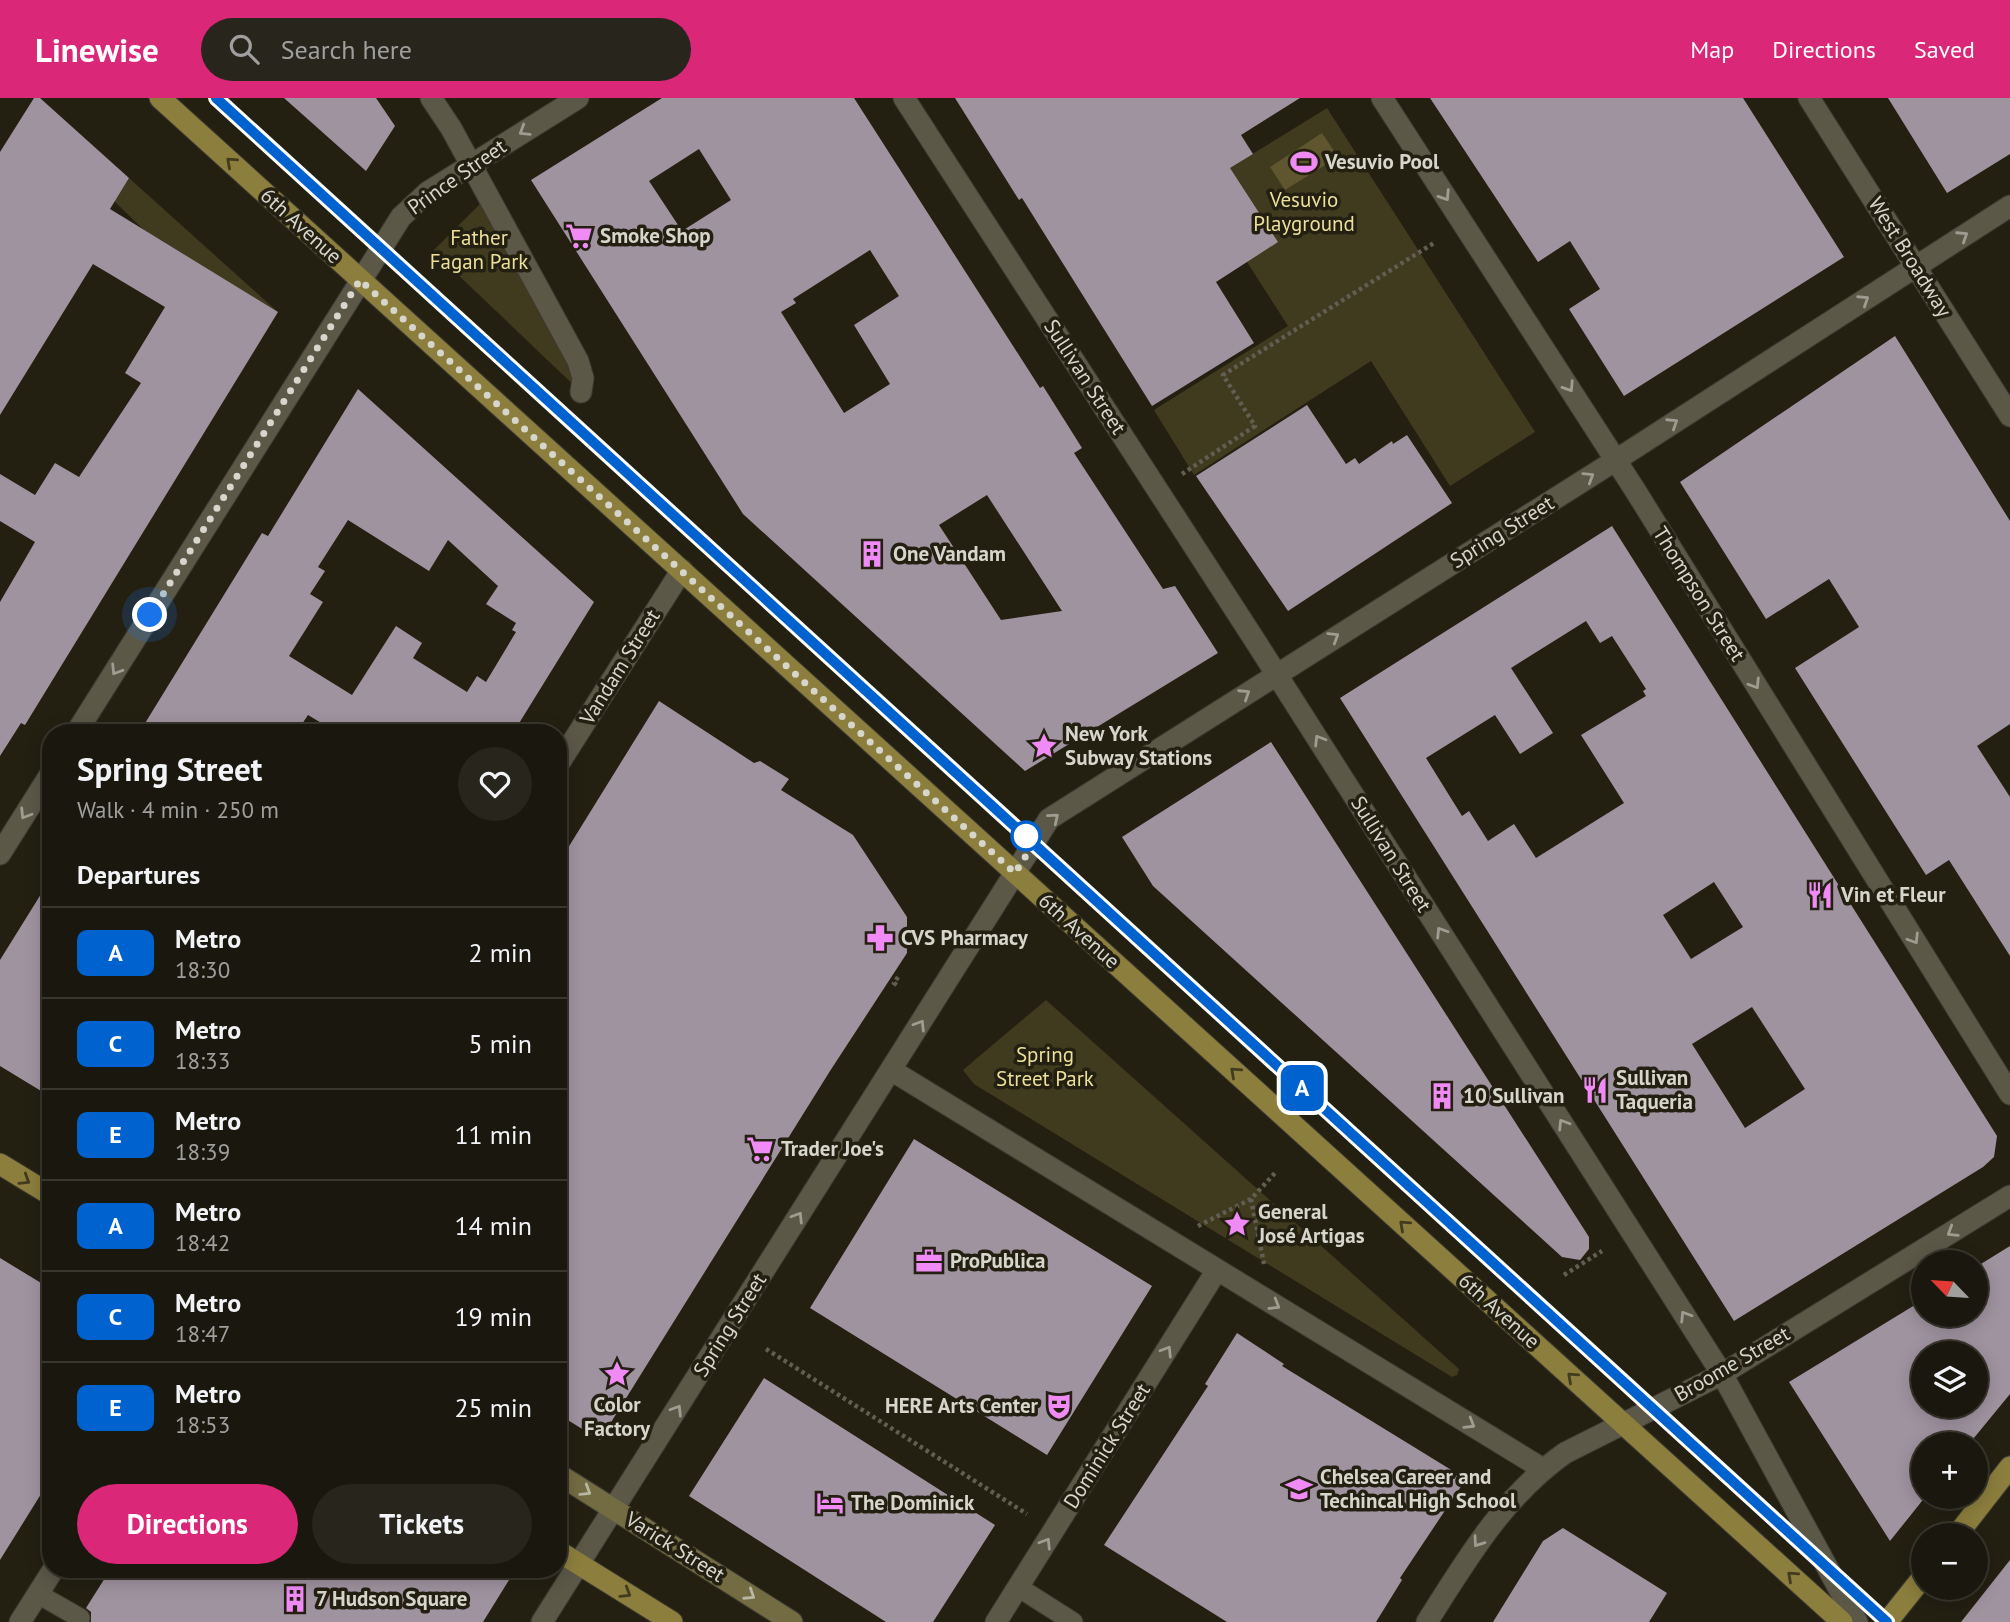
<!DOCTYPE html>
<meta charset="utf-8">
<style>
:root{--surface:#1a180e;--page:#27251c;--text:#f1f3f6;--muted:#9fa09e;--line:#38372e;--accent:#db2777}
body{margin:0;font-family:"PT Sans",sans-serif;background:var(--page);color:var(--text);height:100vh;display:flex;flex-direction:column;font-size:26px;white-space:nowrap}
*{box-sizing:border-box;margin:0}
p{font-size:23px;color:var(--muted)}
.icon{flex:none;width:38px;height:38px;fill:none;stroke:currentColor;stroke-width:2;stroke-linecap:round;stroke-linejoin:round}
.map{position:relative;flex:1;overflow:hidden}
.drawer{position:absolute;left:42px;top:626px;width:525px;height:854px;display:flex;flex-direction:column;background:var(--surface);border-radius:28px;box-shadow:0 4px 18px #0003,0 0 0 2px var(--line)}
.drawer>*{flex:none}
.badge{padding:0 14px;border-radius:10px;font-size:24px;line-height:46px}
.needle{width:46px;rotate:295deg}
.fabs{position:absolute;left:1911px;top:1152px;display:grid;gap:14px}
.fabs a{display:grid;place-items:center;width:77px;height:77px;border-radius:50%;background:var(--surface);box-shadow:0 4px 18px #0003,0 0 0 2px var(--line);font-size:35px}
.you{position:absolute;width:35px;height:35px;margin:-18px;border:5px solid #fff;border-radius:50%;background:#1a73e8;box-shadow:0 0 0 10px #1a73e833}
.map>.badge{position:absolute;translate:-50% -50%;box-shadow:0 0 0 4px #fff}
h2{padding:0 35px;font-size:26px;line-height:63px}
.round{display:grid;place-items:center;flex:none;width:74px;height:74px;border-radius:37px;background:var(--page)}
.summary{display:flex;align-items:center;justify-content:space-between;height:119px;padding:0 35px}
h1{font-size:33px;font-weight:700;line-height:52px}
.button{display:flex;gap:14px;margin-top:auto;padding:14px 35px}
.button a{flex:1;height:80px;border-radius:42px;background:var(--accent);color:#fff;font-size:28px;font-weight:700;line-height:80px;text-align:center}
.button a+a{background:var(--page);color:var(--text)}
ul{padding:0;list-style:none}
li{display:flex;align-items:center;gap:21px;height:91px;padding:0 35px;border-top:2px solid var(--line)}
li div{flex:1}
li b{display:block;font-size:26px}
li em{font-style:normal}
li .badge{min-width:77px;font-weight:700;text-align:center}
header{display:flex;align-items:center;gap:42px;box-sizing:border-box;height:98px;padding:0 35px;background:var(--accent);color:#fff}
header strong{font-size:33px}
nav{display:flex;gap:38px;margin-inline-start:auto;font-size:24px}
.search{width:490px;height:63px;background:var(--page);display:flex;align-items:center;gap:18px;box-sizing:border-box;padding:0 24px;border-radius:38px;color:var(--muted);font-size:26px}
.map>svg:first-child{display:block}
.green{fill:#403a1e}
.water{fill:#5f562f}
.building{fill:#a093a0;fill-rule:evenodd}
.lines{fill:none;stroke-linecap:round;stroke-linejoin:round}
.lane-casing{stroke:#3d3a32;stroke-width:21}
.street-casing{stroke:#3d3a32;stroke-width:23}
.secondary-casing{stroke:#3d3a32;stroke-width:23}
.primary-casing{stroke:#3d3a32;stroke-width:23}
.path{stroke:#615f53;stroke-width:4.5;stroke-dasharray:3.5 3.5;stroke-linecap:butt}
.lane{stroke:#5b5848;stroke-width:19}
.street{stroke:#5b5848;stroke-width:21}
.secondary{stroke:#736b42;stroke-width:21}
.primary{stroke:#8c7e3d;stroke-width:21}
.oneway{stroke:#9f9d91}
.oneway2{stroke:#423c1f}
.oneway3{stroke:#b9b6a3}
.line-casing{stroke:#fff;stroke-width:16}
.line{stroke:#0062cf;stroke-width:10}
.walk{stroke:#d7d6cd;stroke-width:7;stroke-dasharray:0 12.6}
.stop-dot{fill:#fff;stroke:#0062cf;stroke-width:3.5}
.labels{text-anchor:middle;stroke-width:7;stroke-linejoin:round;paint-order:stroke}
.poi-label{font-size:21px;font-weight:bold;fill:#d7d6cd;stroke:#232012;text-anchor:start}
.street-label{font-size:21px;fill:#d7d6cd;stroke:#232012}
.park-label{font-size:21px;fill:#eddf9b;stroke:#232012}
</style>
<header>
<strong>Linewise</strong>
<div class="search"><svg class="icon" aria-label="search" viewBox="0 0 24 24"><circle cx="10" cy="10" r="6"/><path d="M15 15l6 6"/></svg>Search here</div>
<nav><a>Map</a><a>Directions</a><a>Saved</a></nav>
</header>
<div class="map">
<svg width="2010" height="1524" viewBox="0 0 2010 1524">
<rect width="100%" height="100%" fill="#232012"/>
<path class="green" d="M1327,10L1535,334L1450,388L1371,263L1194,377L1154,312L1288,228L1199,89Z
M129,80L278,214L144,132L114,103Z
M487,99L578,263L581,294L433,153Z
M1046,902L1459,1271L1457,1277L1452,1279L974,986L963,972Z"/>
<path class="water" d="M1322,35L1338,59L1285,92L1270,69Z"/>
<path class="building" d="M34,0H40L129,80L110,111L278,214L25,627L21,625L0,658V504L35,444L0,423V376L35,397L55,365L79,379L141,285L125,275L165,209L93,166L0,317V54Z
M284,0H376L395,28L366,73Z
M662,0H854L1040,290L1043,288L1082,350L1074,355L1163,491L1175,488L1218,555L1025,673L743,416L531,82ZM699,51L731,102L682,133L649,83ZM870,152L899,198L854,227L890,286L844,315L781,214L796,205L793,201ZM987,397L1062,513L1001,522L939,427Z
M955,0H1300L1241,37L1253,56L1230,70L1278,144L1216,184L1254,245L1152,308L1022,100L1019,102Z
M1430,0H1743L1844,159L1624,298L1569,211L1600,191L1570,143L1538,164Z
M1888,0H2010V56L1947,95Z
M1895,238L2010,423V626L1977,648L2010,699V858L1949,762L1926,777L1795,570L1859,529L1829,481L1766,521L1680,384Z
M358,291L594,504L513,635H338L308,617L296,635H139L262,435L268,438ZM348,422L429,473L448,442L498,488L486,506L516,525L512,532L516,534L486,584L477,578L467,594L413,560L422,545L396,528L352,597L289,558L323,504L310,496L325,473L318,469Z
M1307,307L1346,366L1355,360L1359,366L1392,343L1393,346L1407,337L1452,405L1288,513L1196,378Z
M1612,428L1997,1038L1994,1059L1983,1069L1734,1223L1340,600ZM1586,523L1600,545L1612,538L1646,591L1643,593L1646,598L1581,637L1624,705L1536,760L1514,726L1488,743L1469,713L1462,718L1426,660L1495,617L1520,656L1553,635L1511,570ZM1714,784L1743,829L1691,861L1663,817ZM1752,909L1805,991L1745,1030L1692,946Z
M659,603L754,665L760,663L789,681L781,692L853,737L907,819V855L830,973L600,1342L558,1316V766Z
M1271,644L1589,1139V1151L1580,1162L1562,1159L1153,788L1122,739Z
M51,780V999L0,968V862Z
M914,1041L1152,1188L1047,1357L810,1210Z
M2010,1148V1296L1969,1346H1923V1398H1926L1890,1443L1789,1284L1923,1202V1216H1976V1169ZM1923,1255H1976V1307H1923Z
M0,1160L51,1191V1380L0,1462Z
M1237,1235L1284,1266L1282,1268L1466,1381L1400,1480L1402,1482L1376,1524H1227L1104,1447L1208,1288L1205,1286Z
M764,1280L995,1427L933,1524H886L689,1398Z
M1563,1430L1667,1495L1649,1524H1493L1543,1443Z
M2010,1462V1524H1961Z
M110,1472H493L509,1482L483,1524H91V1514L86,1510Z"/>
<g class="lines">
<defs>
<path id="lane" d="M1018,1489L1073,1524
M38,1496L80,1520"/>
<path id="street" d="M431,0L451,30L578,263L583,280L581,294
M904,0L1254,541L1722,1276L1857,1524
M1382,0L1635,392L2010,996
M1809,0L2010,318
M76,635L401,119L428,94L578,0
M558,667L682,472
M0,756L51,675
M891,972L1543,1371
M20,1524L53,1472
M542,1524L1049,721L1616,362L2010,108
M996,1524L1217,1172
M1427,1524C1467,1461 1503,1399 1565,1355L1722,1276L2010,1098"/>
<path id="secondary" d="M558,1376L792,1524"/>
<path id="primary" d="M160,0L1842,1524
M0,1066L51,1097
M1957,1437L2010,1369
M558,1453L672,1524
M1887,1524L1923,1479"/>
</defs>
<use href="#lane" class="lane-casing"/>
<use href="#street" class="street-casing"/>
<use href="#secondary" class="secondary-casing"/>
<use href="#primary" class="primary-casing"/>
<path class="path" d="M1182,376L1255,328L1223,277L1434,145
M1050,657L1053,663
M898,879L894,885L898,888
M1251,1101L1264,1166
M1198,1128L1251,1101L1276,1074
M1564,1177L1602,1153
M766,1251L1027,1416"/>
<use href="#lane" class="lane"/>
<use href="#street" class="street"/>
<use href="#secondary" class="secondary"/>
<use href="#primary" class="primary"/>
</g>
<defs><path id="oneway-chevron" d="M-2-3.5L2.5 0L-2 3.5" fill="none" stroke-width="1.6" stroke-linecap="round" stroke-linejoin="round" transform="scale(1.75)"/></defs>
<g class="oneway">
<use href="#oneway-chevron" transform="translate(524 33) rotate(148)"/>
<use href="#oneway-chevron" transform="translate(1445 98) rotate(57)"/>
<use href="#oneway-chevron" transform="translate(1963 138) rotate(-33)"/>
<use href="#oneway-chevron" transform="translate(1864 202) rotate(-33)"/>
<use href="#oneway-chevron" transform="translate(1569 289) rotate(57)"/>
<use href="#oneway-chevron" transform="translate(1673 325) rotate(-33)"/>
<use href="#oneway-chevron" transform="translate(1589 379) rotate(-32)"/>
<use href="#oneway-chevron" transform="translate(1334 539) rotate(-32)"/>
<use href="#oneway-chevron" transform="translate(116 572) rotate(122)"/>
<use href="#oneway-chevron" transform="translate(1755 586) rotate(58)"/>
<use href="#oneway-chevron" transform="translate(1245 596) rotate(-33)"/>
<use href="#oneway-chevron" transform="translate(1319 642) rotate(-122)"/>
<use href="#oneway-chevron" transform="translate(25 716) rotate(122)"/>
<use href="#oneway-chevron" transform="translate(1054 720) rotate(-40)"/>
<use href="#oneway-chevron" transform="translate(1441 834) rotate(-122)"/>
<use href="#oneway-chevron" transform="translate(1914 841) rotate(58)"/>
<use href="#oneway-chevron" transform="translate(920 927) rotate(-58)"/>
<use href="#oneway-chevron" transform="translate(1563 1026) rotate(-122)"/>
<use href="#oneway-chevron" transform="translate(798 1119) rotate(-58)"/>
<use href="#oneway-chevron" transform="translate(1952 1134) rotate(148)"/>
<use href="#oneway-chevron" transform="translate(1275 1207) rotate(31)"/>
<use href="#oneway-chevron" transform="translate(1685 1218) rotate(-122)"/>
<use href="#oneway-chevron" transform="translate(1167 1253) rotate(-58)"/>
<use href="#oneway-chevron" transform="translate(677 1312) rotate(-58)"/>
<use href="#oneway-chevron" transform="translate(1470 1326) rotate(31)"/>
<use href="#oneway-chevron" transform="translate(1478 1444) rotate(125)"/>
<use href="#oneway-chevron" transform="translate(1046 1445) rotate(-58)"/>
</g>
<g class="oneway2">
<use href="#oneway-chevron" transform="translate(231 64) rotate(-138)"/>
<use href="#oneway-chevron" transform="translate(1235 974) rotate(-138)"/>
<use href="#oneway-chevron" transform="translate(25 1082) rotate(32)"/>
<use href="#oneway-chevron" transform="translate(1404 1127) rotate(-138)"/>
<use href="#oneway-chevron" transform="translate(1572 1279) rotate(-138)"/>
<use href="#oneway-chevron" transform="translate(1792 1478) rotate(-138)"/>
<use href="#oneway-chevron" transform="translate(626 1495) rotate(32)"/>
</g>
<g class="oneway3">
<use href="#oneway-chevron" transform="translate(586 1393) rotate(32)"/>
<use href="#oneway-chevron" transform="translate(750 1497) rotate(33)"/>
</g>
<g class="lines">
<defs>
<path id="line" d="M216,0L1887,1524"/>
</defs>
<use href="#line" class="line-casing"/>
<use href="#line" class="line"/>
<path class="walk" d="M150,517L360,182L1015,775L1038,739L1026,738"/>
</g>
<defs>
<symbol id="stadium-bare" viewBox="-9 -9 18 18"><path d="M0-5a6.5 5 0 1 0 0 10a6.5 5 0 1 0 0-10ZM-3.5-1.8h7v3.6h-7Z" fill="#f08bf5" stroke="#232012" stroke-width="2.5" paint-order="stroke"/></symbol>
<symbol id="supermarket-bare" viewBox="-9 -9 18 18"><path d="M-6-5.5h2.5l.6 2H6L4.5 2H-2.5L-4.4-4H-6ZM-1.5 3.2a1.3 1.3 0 1 0 .1 0ZM3 3.2a1.3 1.3 0 1 0 .1 0Z" fill="#f08bf5" stroke="#232012" stroke-width="2.5" paint-order="stroke"/></symbol>
<symbol id="building-bare" viewBox="-9 -9 18 18"><path d="M-4-6H4V6H1V3H-1V6H-4ZM-2.5-4.3h1.7v1.8h-1.7ZM.8-4.3h1.7v1.8H.8ZM-2.5-1h1.7V.8h-1.7ZM.8-1h1.7V.8H.8Z" fill="#f08bf5" stroke="#232012" stroke-width="2.5" paint-order="stroke"/></symbol>
<symbol id="sight-bare" viewBox="-9 -9 18 18"><path d="M0-6L1.8-2.2L6-1.7L2.9 1.2L3.7 5.4L0 3.3L-3.7 5.4L-2.9 1.2L-6-1.7L-1.8-2.2Z" fill="#f08bf5" stroke="#232012" stroke-width="2.5" paint-order="stroke"/></symbol>
<symbol id="restaurant-bare" viewBox="-9 -9 18 18"><path d="M-5-6h1v4h1v-4h1v4h1v-4h1v5L-1.5 .5V6h-2V.5L-5-1ZM5-6V6H3V1.5H1.5Q1.5-4 5-6Z" fill="#f08bf5" stroke="#232012" stroke-width="2.5" paint-order="stroke"/></symbol>
<symbol id="pharmacy-bare" viewBox="-9 -9 18 18"><path d="M-2-6h4v4h4v4h-4v4h-4v-4h-4v-4h4Z" fill="#f08bf5" stroke="#232012" stroke-width="2.5" paint-order="stroke"/></symbol>
<symbol id="office-bare" viewBox="-9 -9 18 18"><path d="M-6-3h4V-5.5h4V-3h4V5H-6ZM-1-4.5V-3h2v-1.5ZM-6 0V1H6V0Z" fill="#f08bf5" stroke="#232012" stroke-width="2.5" paint-order="stroke"/></symbol>
<symbol id="theatre-bare" viewBox="-9 -9 18 18"><path d="M-5-5.5Q0-4 5-5.5V0Q5 5 0 6Q-5 5-5 0ZM-3.3-2.5H-1v1.5H-3.3ZM1-2.5H3.3v1.5H1ZM-2.8 1Q0 5.5 2.8 1Z" fill="#f08bf5" stroke="#232012" stroke-width="2.5" paint-order="stroke"/></symbol>
<symbol id="school-bare" viewBox="-9 -9 18 18"><path d="M0-5L7-2L0 1L-7-2ZM-4 1L0 2.5L4 1V4Q0 6-4 4Z" fill="#f08bf5" stroke="#232012" stroke-width="2.5" paint-order="stroke"/></symbol>
<symbol id="hotel-bare" viewBox="-9 -9 18 18"><path d="M-6-4.5h1.5V1H6V5H4.5V3h-9V5H-6ZM-4 0a1.8 1.8 0 1 1 3.6 0ZM.5 0V-2.5h3Q6-2.5 6 0Z" fill="#f08bf5" stroke="#232012" stroke-width="2.5" paint-order="stroke"/></symbol>
</defs>
<g fill-rule="evenodd">
<use href="#stadium-bare" x="1285" y="45" width="38" height="38"/>
<use href="#supermarket-bare" x="560" y="119" width="38" height="38"/>
<use href="#building-bare" x="853" y="437" width="38" height="38"/>
<use href="#sight-bare" x="1025" y="629" width="38" height="38"/>
<use href="#restaurant-bare" x="1801" y="778" width="38" height="38"/>
<use href="#pharmacy-bare" x="861" y="821" width="38" height="38"/>
<use href="#restaurant-bare" x="1576" y="973" width="38" height="38"/>
<use href="#building-bare" x="1423" y="979" width="38" height="38"/>
<use href="#supermarket-bare" x="741" y="1032" width="38" height="38"/>
<use href="#sight-bare" x="1218" y="1107" width="38" height="38"/>
<use href="#office-bare" x="910" y="1144" width="38" height="38"/>
<use href="#sight-bare" x="598" y="1257" width="38" height="38"/>
<use href="#theatre-bare" x="1040" y="1289" width="38" height="38"/>
<use href="#school-bare" x="1280" y="1372" width="38" height="38"/>
<use href="#hotel-bare" x="811" y="1386" width="38" height="38"/>
<use href="#building-bare" x="276" y="1482" width="38" height="38"/>
</g>
<circle class="stop-dot" cx="1026" cy="738" r="14"/>
<g class="labels">
<g class="poi-label">
<text x="1325" y="71">Vesuvio Pool</text>
<text x="600" y="145">Smoke Shop</text>
<text x="893" y="463">One Vandam</text>
<text x="1065" y="643">New York<tspan x="1065" dy="24">Subway Stations</tspan></text>
<text x="1841" y="804">Vin et Fleur</text>
<text x="901" y="847">CVS Pharmacy</text>
<text x="1616" y="987">Sullivan<tspan x="1616" dy="24">Taqueria</tspan></text>
<text x="1463" y="1005">10 Sullivan</text>
<text x="781" y="1058">Trader Joe's</text>
<text x="1258" y="1121">General<tspan x="1258" dy="24">José Artigas</tspan></text>
<text x="950" y="1170">ProPublica</text>
<text x="617" y="1314" text-anchor="middle">Color<tspan x="617" dy="24">Factory</tspan></text>
<text x="1038" y="1315" text-anchor="end">HERE Arts Center</text>
<text x="1320" y="1386">Chelsea Career and<tspan x="1320" dy="24">Techincal High School</tspan></text>
<text x="851" y="1412">The Dominick</text>
<text x="316" y="1508">7 Hudson Square</text>
</g>
<g class="street-label">
<text transform="translate(457 79) rotate(-35)" y="7">Prince Street</text>
<text transform="translate(301 128) rotate(42)" y="7">6th Avenue</text>
<text transform="translate(1910 159) rotate(58)" y="7">West Broadway</text>
<text transform="translate(1085 279) rotate(57)" y="7">Sullivan Street</text>
<text transform="translate(1502 434) rotate(-32)" y="7">Spring Street</text>
<text transform="translate(1699 496) rotate(58)" y="7">Thompson Street</text>
<text transform="translate(620 569) rotate(-58)" y="7">Vandam Street</text>
<text transform="translate(1391 756) rotate(58)" y="7">Sullivan Street</text>
<text transform="translate(1079 833) rotate(42)" y="7">6th Avenue</text>
<text transform="translate(1499 1213) rotate(42)" y="7">6th Avenue</text>
<text transform="translate(730 1227) rotate(-58)" y="7">Spring Street</text>
<text transform="translate(1732 1266) rotate(-30)" y="7">Broome Street</text>
<text transform="translate(1107 1348) rotate(-58)" y="7">Dominick Street</text>
<text transform="translate(675 1449) rotate(32)" y="7">Varick Street</text>
</g>
<g class="park-label">
<text x="1304" y="109">Vesuvio<tspan x="1304" dy="24">Playground</tspan></text>
<text x="479" y="147">Father<tspan x="479" dy="24">Fagan Park</tspan></text>
<text x="1045" y="964">Spring<tspan x="1045" dy="24">Street Park</tspan></text>
</g>
</g>
</svg>
<div class="fabs">
<a><svg class="needle" viewBox="-14 -14 28 28"><path d="M0-13l5 13h-10z" fill="#e53935"/><path d="M0 13l5-13h-10z" fill="#9fa09e"/></svg></a>
<a><svg class="icon" aria-label="layers" viewBox="0 0 24 24"><path d="M12 4l9 5-9 5-9-5zM3 14l9 5 9-5"/></svg></a>
<a>+</a>
<a>−</a>
</div>
<div class="you" style="left:150px;top:517px"></div>
<b class="badge" style="left:1302px;top:990px;background:#0062cf;color:#fff">A</b>
<section class="drawer">
<div class="summary"><div><h1>Spring Street</h1><p>Walk · 4 min · 250 m</p></div><a class="round"><svg class="icon" aria-label="heart" viewBox="0 0 24 24"><path d="M12 20l-8-8c-3-5 5-10 8-4 3-6 11-1 8 4z"/></svg></a></div>
<h2>Departures</h2>
<ul>
<li><span class="badge" style="background:#0062cf;color:#fff">A</span><div><b>Metro</b><p>18:30</p></div><em>2 min</em></li>
<li><span class="badge" style="background:#0062cf;color:#fff">C</span><div><b>Metro</b><p>18:33</p></div><em>5 min</em></li>
<li><span class="badge" style="background:#0062cf;color:#fff">E</span><div><b>Metro</b><p>18:39</p></div><em>11 min</em></li>
<li><span class="badge" style="background:#0062cf;color:#fff">A</span><div><b>Metro</b><p>18:42</p></div><em>14 min</em></li>
<li><span class="badge" style="background:#0062cf;color:#fff">C</span><div><b>Metro</b><p>18:47</p></div><em>19 min</em></li>
<li><span class="badge" style="background:#0062cf;color:#fff">E</span><div><b>Metro</b><p>18:53</p></div><em>25 min</em></li>
</ul>
<div class="button"><a>Directions</a><a>Tickets</a></div>
</section>
</div>
